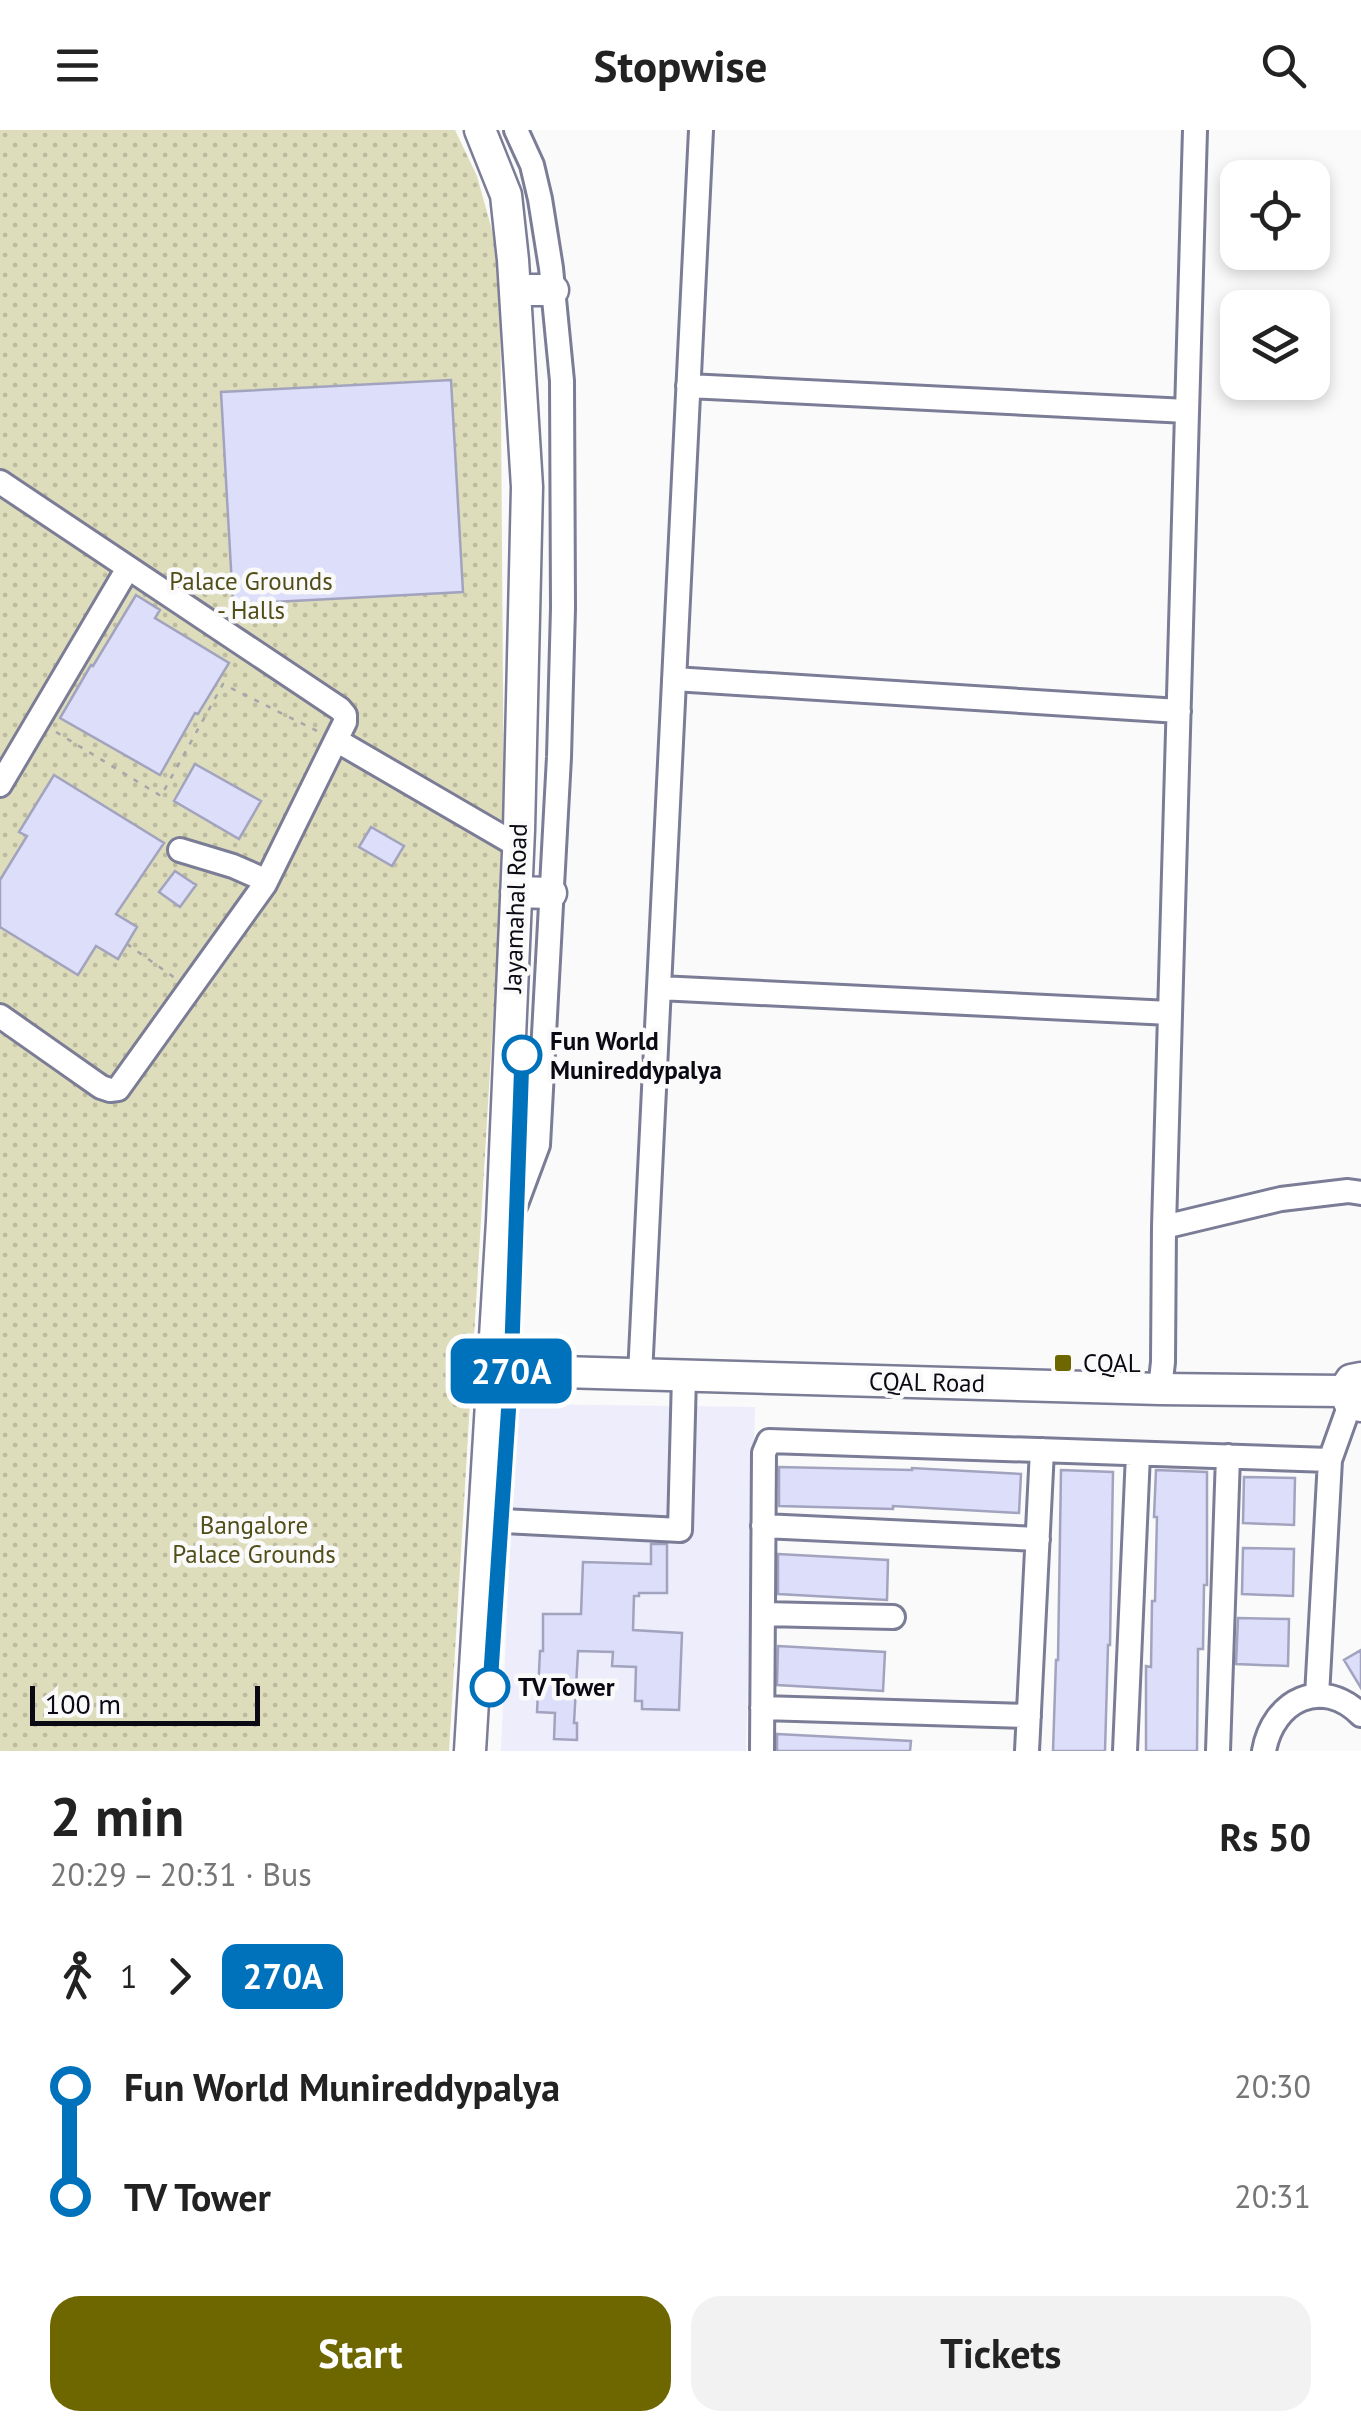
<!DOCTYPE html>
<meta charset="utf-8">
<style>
:root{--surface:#fff;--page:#f2f2f2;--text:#222;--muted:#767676;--accent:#6e6700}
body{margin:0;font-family:"PT Sans",sans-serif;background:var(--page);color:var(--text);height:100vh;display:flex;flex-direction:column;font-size:38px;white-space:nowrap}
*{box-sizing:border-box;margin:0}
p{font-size:32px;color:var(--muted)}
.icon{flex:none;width:55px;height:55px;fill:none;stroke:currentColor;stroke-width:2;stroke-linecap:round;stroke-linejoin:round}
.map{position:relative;height:1621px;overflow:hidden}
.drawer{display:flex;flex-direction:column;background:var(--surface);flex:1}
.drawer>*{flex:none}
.badge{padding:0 20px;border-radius:15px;font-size:35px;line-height:65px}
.fabs{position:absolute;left:1220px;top:30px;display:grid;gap:20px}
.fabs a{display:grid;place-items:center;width:110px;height:110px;border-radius:20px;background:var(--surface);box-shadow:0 5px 15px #0003;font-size:50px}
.scale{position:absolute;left:30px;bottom:25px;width:230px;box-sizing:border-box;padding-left:10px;border:5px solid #0b0a14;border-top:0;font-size:28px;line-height:35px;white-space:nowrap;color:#0b0a14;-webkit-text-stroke:8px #fafafa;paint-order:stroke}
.map>.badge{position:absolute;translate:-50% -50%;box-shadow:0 0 0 5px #fff}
.legs{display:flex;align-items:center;gap:15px;height:110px;padding:0 50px;font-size:32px}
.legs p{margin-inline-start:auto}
.head{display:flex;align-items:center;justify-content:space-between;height:170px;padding:0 50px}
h1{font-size:55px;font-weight:600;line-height:75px}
.primary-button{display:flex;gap:20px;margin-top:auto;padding:20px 50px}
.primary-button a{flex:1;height:115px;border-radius:30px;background:var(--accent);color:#fff;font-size:40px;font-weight:600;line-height:115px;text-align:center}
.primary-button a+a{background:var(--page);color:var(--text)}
ul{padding:0 50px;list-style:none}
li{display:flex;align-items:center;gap:35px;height:110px;font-size:38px}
li i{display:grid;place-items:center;width:15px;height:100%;margin:0 12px;background:currentColor}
li i::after{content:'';width:25px;height:25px;margin:-12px;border:8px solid;border-radius:50%;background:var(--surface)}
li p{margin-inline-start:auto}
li:first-child i{background:linear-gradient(#0000 50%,currentColor 0)}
li:last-child i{background:linear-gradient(currentColor 50%,#0000 0)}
header{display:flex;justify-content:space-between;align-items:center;height:130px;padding:0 50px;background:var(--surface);font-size:45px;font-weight:600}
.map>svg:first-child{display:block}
.built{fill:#ededfc}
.park{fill:url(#park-dots)}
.building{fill:#dddef9;stroke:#a2a3be;stroke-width:2.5}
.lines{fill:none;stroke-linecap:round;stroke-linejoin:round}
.minor-casing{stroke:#7b7c96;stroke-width:28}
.major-casing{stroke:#7b7c96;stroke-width:35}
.path{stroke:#a6a6a9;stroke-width:2.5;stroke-dasharray:5 8;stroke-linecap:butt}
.minor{stroke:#fff;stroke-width:22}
.major{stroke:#fff;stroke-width:30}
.line-1-casing{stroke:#fff;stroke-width:22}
.line-1{stroke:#0072bc;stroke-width:15}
.stop-1-dot{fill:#fff;stroke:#0072bc;stroke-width:5}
.poi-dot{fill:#6e6700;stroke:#fafafa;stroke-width:4}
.labels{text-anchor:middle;stroke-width:9;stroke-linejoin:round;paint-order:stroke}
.park-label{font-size:25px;fill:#524e19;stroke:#fafafa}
.street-label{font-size:25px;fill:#0b0a14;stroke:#fafafa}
.stop-label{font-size:25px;font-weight:bold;fill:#0b0a14;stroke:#fafafa;text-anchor:start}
.poi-label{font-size:25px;fill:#0b0a14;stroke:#fafafa;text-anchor:start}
</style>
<header><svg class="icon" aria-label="menu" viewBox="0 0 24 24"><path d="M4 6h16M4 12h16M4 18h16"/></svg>Stopwise<svg class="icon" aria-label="search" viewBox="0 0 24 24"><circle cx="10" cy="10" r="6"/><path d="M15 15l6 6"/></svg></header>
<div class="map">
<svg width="1361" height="1621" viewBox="0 0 1361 1621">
<defs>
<pattern id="park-dots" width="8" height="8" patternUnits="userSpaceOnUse" patternTransform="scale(2.5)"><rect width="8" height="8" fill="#dddcbb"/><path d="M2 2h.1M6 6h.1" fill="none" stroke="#bcbba0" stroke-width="1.8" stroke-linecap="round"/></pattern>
</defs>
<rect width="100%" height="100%" fill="#fafafa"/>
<path class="built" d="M516,1274L755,1277L746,1621H501Z"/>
<path class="park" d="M0,0H455L477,46L500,129L504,708L449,1621H0Z"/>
<path class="building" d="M451,250L463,462L233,474L221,262Z
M136,465L160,480L155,488L229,533L198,584L195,583L160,645L60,588L91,535L93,536Z
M195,634L261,671L239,709L174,671Z
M54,645L164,713L116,784L137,797L118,829L96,816L78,845L0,797V750L27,706L19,702Z
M371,697L404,716L392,736L359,717Z
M175,741L196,755L180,777L159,762Z
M779,1337L912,1340V1338L1021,1344L1019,1383L893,1376V1379L779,1376Z
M1061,1340L1113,1342L1110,1515H1108L1105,1621H1053L1056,1530H1058Z
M1156,1340L1207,1342V1455H1204L1203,1519H1198L1197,1621H1146V1536L1151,1537L1152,1471H1155L1157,1387H1154Z
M1244,1347L1295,1348L1294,1395L1243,1393Z
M651,1414H667V1463H639V1466H634L633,1500L682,1503L679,1580L642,1579V1571H635L636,1537L612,1536L613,1522L578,1521L574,1593H577V1610L554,1609L555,1583L537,1582L540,1521H543V1484H581L583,1432L651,1434Z
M1243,1418L1294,1419L1293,1466L1242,1464Z
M778,1424L888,1430L887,1470L778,1464Z
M1238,1488L1289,1489L1288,1536L1236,1534Z
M778,1516L885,1522L883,1561L777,1555Z
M1361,1520V1558L1344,1530Z
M777,1604L911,1611L910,1621H777Z"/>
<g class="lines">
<defs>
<path id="minor" d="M688,256L1187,281
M0,352L340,579L345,585V592L265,754L118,959L110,960L101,957L0,886
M674,549L1179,581
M336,610L518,716
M0,655L128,438
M180,720L233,736L258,747
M659,858L1170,883
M516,1074L538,1015L559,627L563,478L562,251L551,138L540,69L532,35L516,0
M1164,1097L1281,1069L1348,1061L1361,1063
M640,1245L701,0
M1160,1259L1163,1232L1164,1097L1195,0
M501,1391L680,1400L684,1246
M763,1396L1038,1409
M763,1484L893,1487
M1317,1566L1330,1330L1350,1274
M762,1578L1029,1586
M762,1621L764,1323L769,1311L1330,1330
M1027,1621L1042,1320
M1125,1621L1138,1324
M1218,1621L1228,1326
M1264,1621C1273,1570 1322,1546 1361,1585"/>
<path id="major" d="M515,160H553
M516,762L551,763
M492,1240L1160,1259L1344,1261
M1361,1248L1351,1250L1344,1261L1350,1274L1361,1276
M470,1621L502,1091L519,700L527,357L513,130L506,65L480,0"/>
</defs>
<use href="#minor" class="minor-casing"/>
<use href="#major" class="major-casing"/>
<path class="path" d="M56,602L161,666L223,554L317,601
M127,814L175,848"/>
<use href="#minor" class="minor"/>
<use href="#major" class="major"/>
</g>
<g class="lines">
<defs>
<path id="line-1" d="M490,1557L511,1242L522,925"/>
</defs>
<use href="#line-1" class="line-1-casing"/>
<use href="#line-1" class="line-1"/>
</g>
<g class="stop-1-dot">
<circle cx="522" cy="925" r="18"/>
<circle cx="490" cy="1557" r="18"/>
</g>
<rect class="poi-dot" x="1053" y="1223" width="20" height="20" rx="5"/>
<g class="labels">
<g class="park-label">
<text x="251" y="460">Palace Grounds<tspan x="251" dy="29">- Halls</tspan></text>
<text x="254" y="1404">Bangalore<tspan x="254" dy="29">Palace Grounds</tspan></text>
</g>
<g class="street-label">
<text transform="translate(515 778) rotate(-88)" y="9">Jayamahal Road</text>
<text transform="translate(927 1252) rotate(1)" y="9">CQAL Road</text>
</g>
<g class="stop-label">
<text x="550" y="920">Fun World<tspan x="550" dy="29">Munireddypalya</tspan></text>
<text x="518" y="1566">TV Tower</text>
</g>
<g class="poi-label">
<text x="1083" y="1242">CQAL</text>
</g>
</g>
</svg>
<div class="fabs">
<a><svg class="icon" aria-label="locate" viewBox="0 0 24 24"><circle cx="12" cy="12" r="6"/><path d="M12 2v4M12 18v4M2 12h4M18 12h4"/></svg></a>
<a><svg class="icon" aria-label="layers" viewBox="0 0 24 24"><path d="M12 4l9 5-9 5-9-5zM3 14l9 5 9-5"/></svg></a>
</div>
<div class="scale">100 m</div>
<b class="badge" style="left:511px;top:1241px;background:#0072bc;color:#fff">270A</b>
</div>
<section class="drawer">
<div class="head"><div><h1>2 min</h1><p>20:29 – 20:31 · Bus</p></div><b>Rs 50</b></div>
<div class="legs"><svg class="icon" aria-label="walk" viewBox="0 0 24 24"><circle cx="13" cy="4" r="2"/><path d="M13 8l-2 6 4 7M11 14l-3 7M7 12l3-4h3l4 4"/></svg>1<svg class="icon" aria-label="forward" viewBox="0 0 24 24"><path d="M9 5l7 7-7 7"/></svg><b class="badge" style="background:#0072bc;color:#fff">270A</b></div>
<ul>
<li><i style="color:#0072bc"></i><b>Fun World Munireddypalya</b><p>20:30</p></li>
<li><i style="color:#0072bc"></i><b>TV Tower</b><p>20:31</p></li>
</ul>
<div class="primary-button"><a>Start</a><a>Tickets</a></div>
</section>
